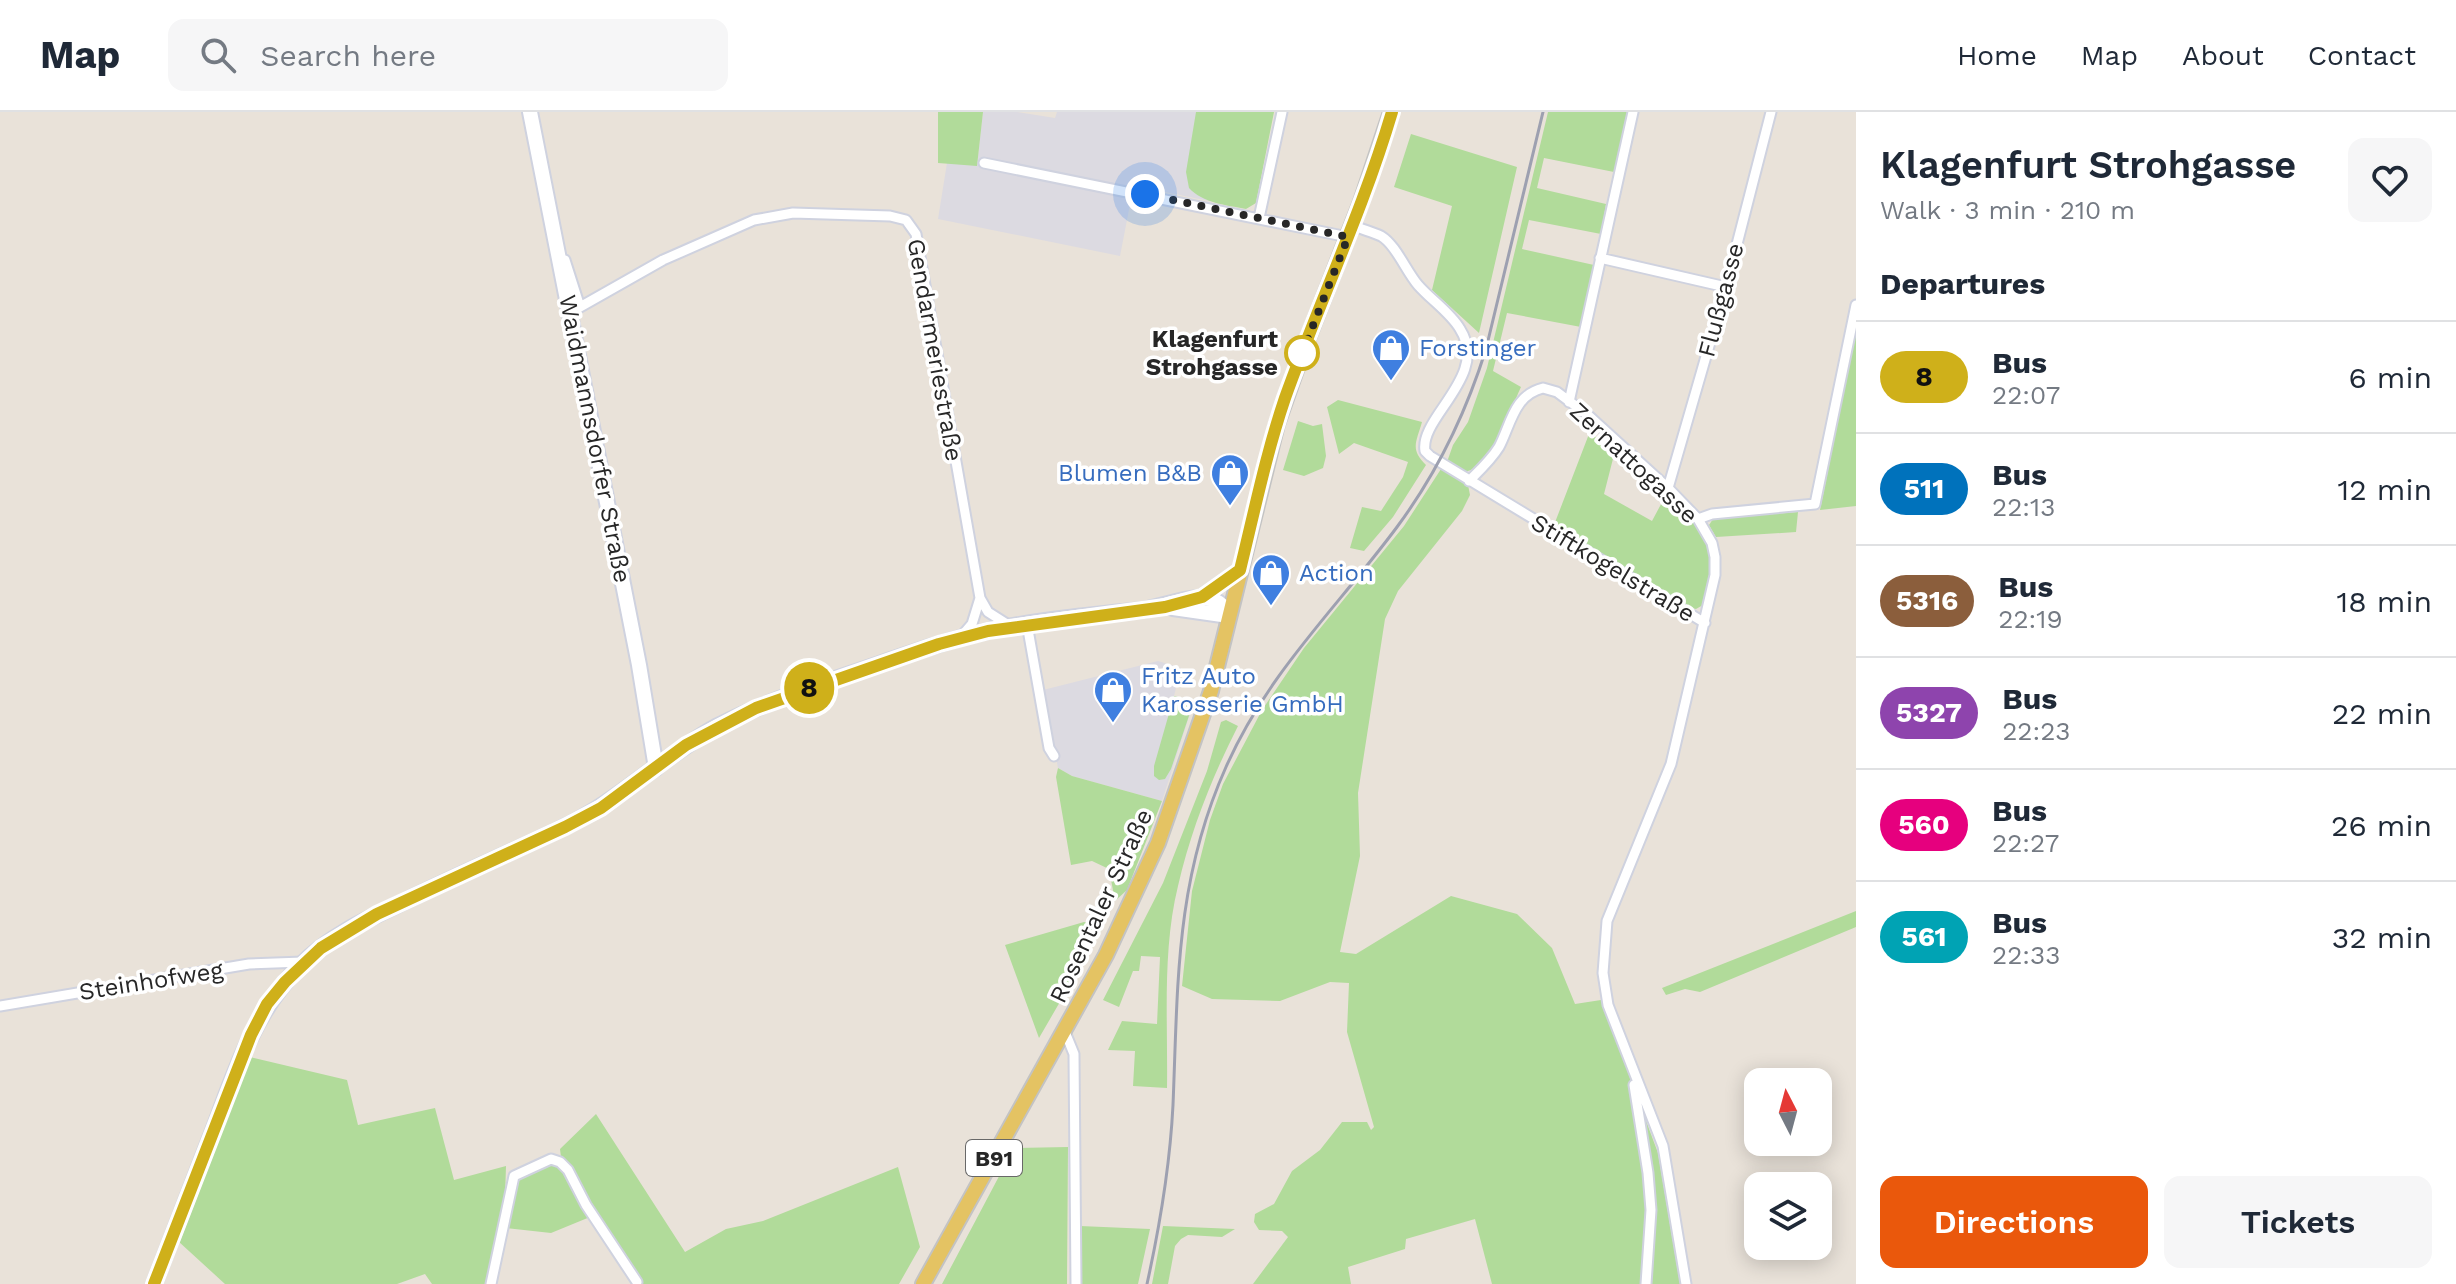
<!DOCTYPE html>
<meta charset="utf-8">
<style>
:root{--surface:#fff;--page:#f6f6f7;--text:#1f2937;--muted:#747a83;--line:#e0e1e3;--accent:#ea580c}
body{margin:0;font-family:"Work Sans",sans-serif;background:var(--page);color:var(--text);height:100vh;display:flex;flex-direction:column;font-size:30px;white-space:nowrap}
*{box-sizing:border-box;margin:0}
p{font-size:26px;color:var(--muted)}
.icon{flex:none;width:44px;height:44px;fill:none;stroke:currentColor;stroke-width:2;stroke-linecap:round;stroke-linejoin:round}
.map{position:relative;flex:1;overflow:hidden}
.details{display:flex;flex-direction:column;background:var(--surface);width:600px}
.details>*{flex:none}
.badge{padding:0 16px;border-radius:26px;font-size:28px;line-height:52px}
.needle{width:52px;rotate:354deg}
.fabs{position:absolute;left:1744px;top:956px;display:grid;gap:16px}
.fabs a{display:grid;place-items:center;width:88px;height:88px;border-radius:16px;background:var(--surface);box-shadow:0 4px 20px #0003;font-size:40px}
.you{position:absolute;width:40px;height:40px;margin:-20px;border:6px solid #fff;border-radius:50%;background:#1a73e8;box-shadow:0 0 0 12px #1a73e833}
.map>.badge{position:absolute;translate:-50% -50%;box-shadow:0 0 0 4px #fff}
h2{padding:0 24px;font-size:30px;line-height:72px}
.round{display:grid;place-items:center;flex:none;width:84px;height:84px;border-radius:16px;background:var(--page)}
.overview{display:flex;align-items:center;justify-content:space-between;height:136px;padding:0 24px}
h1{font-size:38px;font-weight:600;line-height:60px}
.action{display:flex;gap:16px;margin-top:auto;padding:16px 24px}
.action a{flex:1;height:92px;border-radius:16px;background:var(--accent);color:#fff;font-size:32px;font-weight:600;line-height:92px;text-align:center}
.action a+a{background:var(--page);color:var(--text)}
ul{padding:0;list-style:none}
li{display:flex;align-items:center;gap:24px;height:112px;padding:0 24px;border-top:2px solid var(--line)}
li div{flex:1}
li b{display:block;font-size:30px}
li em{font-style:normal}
li .badge{min-width:88px;font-weight:700;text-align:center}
header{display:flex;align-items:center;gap:48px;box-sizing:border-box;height:112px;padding:0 40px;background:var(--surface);border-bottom:2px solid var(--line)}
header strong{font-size:38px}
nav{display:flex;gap:44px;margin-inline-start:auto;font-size:28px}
.search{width:560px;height:72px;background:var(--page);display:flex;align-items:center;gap:20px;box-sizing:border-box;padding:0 28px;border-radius:16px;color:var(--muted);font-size:30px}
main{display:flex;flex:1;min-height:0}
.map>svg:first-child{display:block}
.industrial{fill:#dcdae1}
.green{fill:#b1db9a}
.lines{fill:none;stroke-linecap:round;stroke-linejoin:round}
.street-casing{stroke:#cfd2df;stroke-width:13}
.secondary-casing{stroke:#cfd2df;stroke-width:18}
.primary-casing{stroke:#c3c3c3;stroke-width:18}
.street{stroke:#fff;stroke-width:9}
.secondary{stroke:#fff;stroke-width:14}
.primary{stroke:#e4c363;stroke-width:14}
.rail{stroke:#9da0b0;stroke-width:3}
.line-casing{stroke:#fff;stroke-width:18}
.line{stroke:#cfb01a;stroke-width:12}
.walk{stroke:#272727;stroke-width:8;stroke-dasharray:0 14.4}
.stop-dot{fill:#fff;stroke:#cfb01a;stroke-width:4}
.labels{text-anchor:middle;stroke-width:7;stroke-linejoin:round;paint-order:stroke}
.shield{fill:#fff;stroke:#686868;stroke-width:2}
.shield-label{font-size:22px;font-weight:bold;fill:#272727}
.street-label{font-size:24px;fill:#272727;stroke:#fff}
.stop-label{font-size:24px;font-weight:bold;fill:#272727;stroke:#fff;text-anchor:end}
.shop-label{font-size:24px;fill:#366cbe;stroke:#fff;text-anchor:start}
</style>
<header>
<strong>Map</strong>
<div class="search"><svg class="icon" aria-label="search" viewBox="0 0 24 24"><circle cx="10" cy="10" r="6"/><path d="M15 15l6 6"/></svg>Search here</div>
<nav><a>Home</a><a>Map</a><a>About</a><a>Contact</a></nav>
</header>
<main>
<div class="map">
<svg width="1856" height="1172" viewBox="0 0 1856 1172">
<rect width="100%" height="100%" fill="#e9e2d9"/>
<path class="industrial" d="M983,0H1017L1055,6L1057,0H1236L1240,11L1224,92L1150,77L1149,80L1133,77L1120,144L938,107L947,51L977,53Z
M1158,549L1181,556L1174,584L1194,589L1162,689L1072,664L1058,656L1043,578Z"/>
<path class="green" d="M938,0H983L977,54L938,51Z
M1196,0H1274L1256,91L1246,97C1226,93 1203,91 1189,76L1186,60Z
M1548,0H1627L1614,60L1544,46L1537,76L1606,92L1601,122L1529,108L1522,137L1594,153L1581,215L1507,201L1493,259L1521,275C1509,300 1494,354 1465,360L1447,350L1453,333L1468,310L1487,256Z
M1411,22L1517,55L1479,221L1432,178L1452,94L1394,75Z
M1856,219V394L1820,398Z
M1338,288L1422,310C1416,331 1410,337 1426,353L1393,405L1364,439L1350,436L1362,395L1381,399L1403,365L1408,350L1354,331L1339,342L1327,295Z
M1298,309L1313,314L1322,312L1326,344L1323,356L1304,364L1283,358Z
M1589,322L1616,335L1604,382L1652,409L1667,381C1685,401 1713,425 1710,455C1709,468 1705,480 1703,493L1696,497L1688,495L1554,413Z
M1441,357L1468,373L1470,383L1462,399L1398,479L1385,507L1358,681L1360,744L1340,840L1356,842L1451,784L1517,802L1552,836L1575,892L1601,888L1658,1041L1680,1172H1492L1475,1107L1406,1127L1405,1137L1348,1155L1351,1172H1253L1288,1125L1282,1119L1259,1118L1254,1110L1255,1102L1274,1092L1292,1059L1320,1038L1342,1010H1367L1371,1018L1374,1015L1347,920L1349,871L1330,870L1280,889L1212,887L1182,874L1192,779L1210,708L1223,672L1262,598L1304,536L1404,414Z
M1798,400L1796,420L1716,425L1709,413L1713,407Z
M1174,584L1194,589L1171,657L1165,667L1159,668L1154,664V654Z
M1226,608L1238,614C1212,665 1191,718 1178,774C1162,839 1168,910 1167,976L1133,974L1135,939L1108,938L1122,909L1157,912L1160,845L1141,844L1139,859H1133L1119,895L1103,888L1163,771L1207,659L1221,610Z
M1058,656L1072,664L1162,689L1127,778L1115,789L1109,757L1092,749L1071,753L1056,665Z
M1856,799V815L1700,880L1685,877L1666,883L1662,876Z
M1084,810L1104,814L1039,926L1005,833Z
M250,945L347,968L358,1013L435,996L454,1068L506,1054L505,1085L486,1172H432L425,1162L397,1172H225L178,1129Z
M596,1002L685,1140L726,1117L763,1109L898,1055L920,1135L899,1172H642L561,1045L560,1037Z
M1068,1035L1067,1172H942L1014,1036Z
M544,1052H554L565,1060L590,1105L551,1121L506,1116L514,1077L521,1066Z
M1080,1114L1150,1117L1138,1172H1080Z
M1163,1114L1235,1117L1222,1125L1188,1123L1181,1127L1175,1134L1168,1172H1152Z"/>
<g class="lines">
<defs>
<path id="street" d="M984,51L1348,125
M1259,106L1282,0
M1352,113C1361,117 1372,120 1381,124C1396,133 1406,159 1418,173C1431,188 1450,200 1460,217C1490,264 1419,305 1425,339L1430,344L1705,511
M1600,146L1726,175
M565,148L580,195L663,148L754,108L793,101L890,104L906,108L916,122L980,486L988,500L1010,514
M1569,290L1633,0
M1469,369C1480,358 1491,348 1499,335C1511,312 1514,283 1543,276L1557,280L1589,304L1668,376L1698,407L1712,431L1715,445V463L1671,652L1607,809L1603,861L1608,893L1663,1034L1686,1172
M1668,376L1726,175L1771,0
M1698,407L1712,402L1815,392L1856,193
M1027,512L1049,636L1054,644
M961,525L972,512L980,486
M0,894L249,852L303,850
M1065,920L1074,942L1076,1172
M1634,973L1648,1061L1651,1098L1646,1172
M491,1172L514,1064L551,1047L560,1050L568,1058L586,1093L637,1170"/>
<path id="secondary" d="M530,0L639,553L656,656
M1202,485L1240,458
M1173,496L1229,504
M154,1172C173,1122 192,1073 211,1024C234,964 253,900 300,854C327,826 365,808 399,792C453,765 508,742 562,716C619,689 663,644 718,614C759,593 803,578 847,563C895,547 942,529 992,518C1041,508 1093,503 1143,498C1171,494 1215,470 1229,504"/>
<path id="primary" d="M923,1172L1106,843L1158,731L1211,579L1277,312L1301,244L1361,90L1391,0"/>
</defs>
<use href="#street" class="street-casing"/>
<use href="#secondary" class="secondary-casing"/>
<use href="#primary" class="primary-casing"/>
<use href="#street" class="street"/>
<use href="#secondary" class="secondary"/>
<use href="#primary" class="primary"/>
<path class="rail" d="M1147,1172C1160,1113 1170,1053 1173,993C1178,872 1175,769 1226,655C1268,560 1337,496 1397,415C1437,361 1466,301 1486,237L1543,0"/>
</g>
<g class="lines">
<defs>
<path id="line" d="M154,1172L251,923L267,892L285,870L321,836L377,802L565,715L601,696L686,633L756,596L939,532L988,519L1165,495L1202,485L1240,458C1254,401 1266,342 1285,286C1319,191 1363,98 1392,0"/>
</defs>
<use href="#line" class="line-casing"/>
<use href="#line" class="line"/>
<path class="walk" d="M1145,82L1348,125L1301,244L1302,241"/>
</g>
<defs>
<symbol id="shop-pin" viewBox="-11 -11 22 30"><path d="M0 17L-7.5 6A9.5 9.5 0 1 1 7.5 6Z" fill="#3f7fe0" stroke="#fff"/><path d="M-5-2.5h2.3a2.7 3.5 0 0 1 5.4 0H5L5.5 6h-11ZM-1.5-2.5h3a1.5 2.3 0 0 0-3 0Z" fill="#fff"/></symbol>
</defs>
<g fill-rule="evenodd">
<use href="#shop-pin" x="1369" y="214" width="44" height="60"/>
<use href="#shop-pin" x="1208" y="339" width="44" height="60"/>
<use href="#shop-pin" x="1249" y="439" width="44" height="60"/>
<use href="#shop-pin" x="1091" y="556" width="44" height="60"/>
</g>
<circle class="stop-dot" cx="1302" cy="241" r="16"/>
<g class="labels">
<rect class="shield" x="966" y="1028" width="56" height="36" rx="6"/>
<g class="shield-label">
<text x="994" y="1054">B91</text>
</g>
<g class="street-label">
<text transform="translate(1721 188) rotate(-75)" y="8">Flußgasse</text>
<text transform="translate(935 238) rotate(80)" y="8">Gendarmeriestraße</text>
<text transform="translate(595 327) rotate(79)" y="8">Waidmannsdorfer Straße</text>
<text transform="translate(1634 351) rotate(43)" y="8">Zernattogasse</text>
<text transform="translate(1613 456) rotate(31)" y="8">Stiftkogelstraße</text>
<text transform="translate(1101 794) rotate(-65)" y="8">Rosentaler Straße</text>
<text transform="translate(151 869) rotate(-9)" y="8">Steinhofweg</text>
</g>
<g class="stop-label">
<text x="1278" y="235">Klagenfurt<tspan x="1278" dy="28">Strohgasse</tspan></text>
</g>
<g class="shop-label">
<text x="1419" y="244">Forstinger</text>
<text x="1202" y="369" text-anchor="end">Blumen B&amp;B</text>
<text x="1299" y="469">Action</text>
<text x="1141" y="572">Fritz Auto<tspan x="1141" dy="28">Karosserie GmbH</tspan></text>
</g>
</g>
</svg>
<div class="fabs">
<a><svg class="needle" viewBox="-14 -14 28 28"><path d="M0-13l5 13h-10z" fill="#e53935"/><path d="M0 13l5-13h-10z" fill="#747a83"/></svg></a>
<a><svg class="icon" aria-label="layers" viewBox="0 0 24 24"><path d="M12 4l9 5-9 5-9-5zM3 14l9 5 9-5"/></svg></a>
</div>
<div class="you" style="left:1145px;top:82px"></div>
<b class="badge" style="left:809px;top:576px;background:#cfb01a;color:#111">8</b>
</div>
<section class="details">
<div class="overview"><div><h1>Klagenfurt Strohgasse</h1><p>Walk · 3 min · 210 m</p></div><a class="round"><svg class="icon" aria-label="heart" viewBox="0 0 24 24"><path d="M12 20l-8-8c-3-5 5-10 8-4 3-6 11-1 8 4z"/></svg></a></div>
<h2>Departures</h2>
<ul>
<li><span class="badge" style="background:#cfb01a;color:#111">8</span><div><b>Bus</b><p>22:07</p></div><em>6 min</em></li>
<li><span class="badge" style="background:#0072bc;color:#fff">511</span><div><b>Bus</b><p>22:13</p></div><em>12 min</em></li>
<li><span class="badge" style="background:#8b5e3c;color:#fff">5316</span><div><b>Bus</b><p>22:19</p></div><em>18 min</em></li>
<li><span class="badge" style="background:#8e44ad;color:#fff">5327</span><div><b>Bus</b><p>22:23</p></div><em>22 min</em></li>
<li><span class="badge" style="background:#e6007e;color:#fff">560</span><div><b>Bus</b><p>22:27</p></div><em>26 min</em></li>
<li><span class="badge" style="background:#00a3b4;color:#fff">561</span><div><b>Bus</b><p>22:33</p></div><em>32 min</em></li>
</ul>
<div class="action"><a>Directions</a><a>Tickets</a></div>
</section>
</main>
